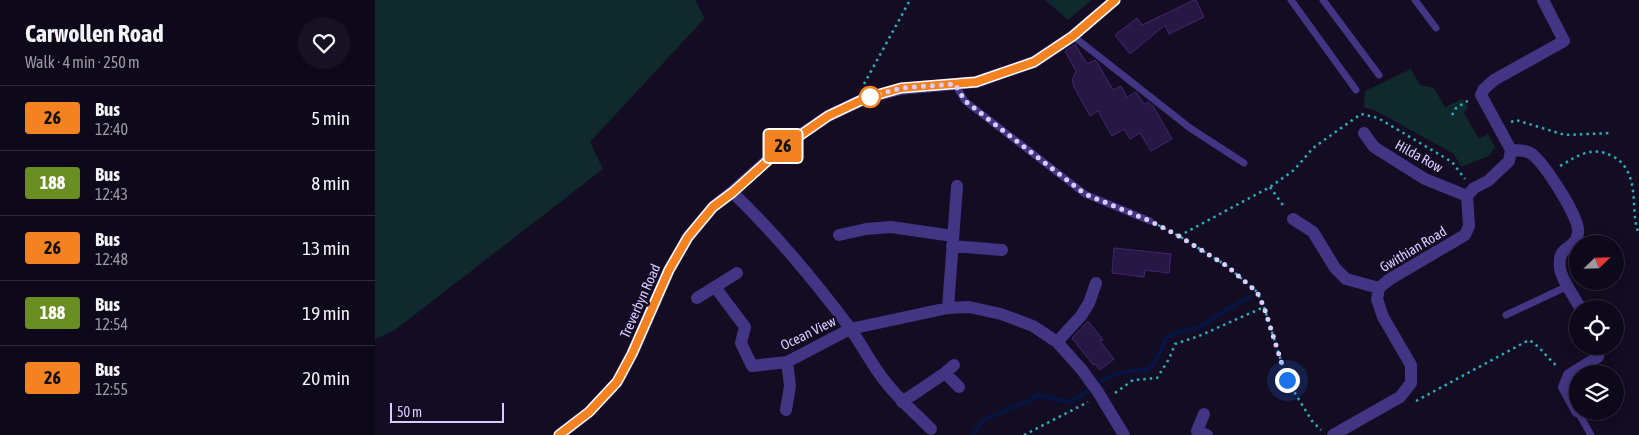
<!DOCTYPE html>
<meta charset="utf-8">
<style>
:root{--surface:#0e091a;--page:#171223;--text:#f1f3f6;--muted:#9b9aa2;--line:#2e2a39}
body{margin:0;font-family:"Asap Condensed",sans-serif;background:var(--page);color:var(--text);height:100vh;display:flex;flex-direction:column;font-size:19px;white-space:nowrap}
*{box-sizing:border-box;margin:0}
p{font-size:16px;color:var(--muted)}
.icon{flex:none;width:28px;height:28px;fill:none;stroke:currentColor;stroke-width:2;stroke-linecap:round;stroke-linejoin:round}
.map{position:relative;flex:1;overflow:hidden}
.details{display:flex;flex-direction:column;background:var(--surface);width:375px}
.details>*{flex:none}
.badge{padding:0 10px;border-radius:4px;font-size:18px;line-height:32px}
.needle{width:32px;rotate:67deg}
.controls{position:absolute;left:1194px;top:235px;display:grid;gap:10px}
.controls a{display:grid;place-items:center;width:55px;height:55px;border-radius:50%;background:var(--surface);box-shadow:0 2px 12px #0003,0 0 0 1px var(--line);font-size:25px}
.scale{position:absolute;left:15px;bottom:12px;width:114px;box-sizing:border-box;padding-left:5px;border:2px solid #d9cdff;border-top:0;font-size:14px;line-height:18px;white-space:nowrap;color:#d9cdff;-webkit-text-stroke:4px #130c22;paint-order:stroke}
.you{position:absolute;width:25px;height:25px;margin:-12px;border:4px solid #fff;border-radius:50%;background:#1a73e8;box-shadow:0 0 0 8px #1a73e833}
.map>.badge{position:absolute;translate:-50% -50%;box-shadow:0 0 0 2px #fff}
.round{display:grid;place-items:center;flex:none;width:52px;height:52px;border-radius:26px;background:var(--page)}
.headline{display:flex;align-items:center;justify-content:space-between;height:85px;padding:0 25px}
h1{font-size:24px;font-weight:700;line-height:38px}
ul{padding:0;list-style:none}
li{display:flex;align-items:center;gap:15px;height:65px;padding:0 25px;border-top:1px solid var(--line)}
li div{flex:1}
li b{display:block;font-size:19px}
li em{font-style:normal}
li .badge{min-width:55px;font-weight:700;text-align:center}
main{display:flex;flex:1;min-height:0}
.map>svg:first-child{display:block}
.green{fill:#0f292c}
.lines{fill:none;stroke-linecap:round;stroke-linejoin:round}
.stream{stroke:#071440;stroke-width:4.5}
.building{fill:#261744;stroke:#402871}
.path{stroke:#28aeb8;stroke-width:2.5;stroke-dasharray:2.5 4;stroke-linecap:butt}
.service{stroke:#423583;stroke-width:7}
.minor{stroke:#423583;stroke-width:12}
.tertiary{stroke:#423583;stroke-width:12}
.line-casing{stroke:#fff;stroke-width:11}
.line{stroke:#f58220;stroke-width:8}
.walk{stroke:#d9cdff;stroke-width:5;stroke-dasharray:0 9}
.stop-dot{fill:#fff;stroke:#f58220;stroke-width:2.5}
.labels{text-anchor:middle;stroke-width:5;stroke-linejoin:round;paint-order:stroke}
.street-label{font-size:14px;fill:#d9cdff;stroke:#130c22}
</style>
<main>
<section class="details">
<div class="headline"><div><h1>Carwollen Road</h1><p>Walk · 4 min · 250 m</p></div><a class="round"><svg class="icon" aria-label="heart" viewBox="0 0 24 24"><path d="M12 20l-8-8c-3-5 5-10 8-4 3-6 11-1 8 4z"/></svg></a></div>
<ul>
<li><span class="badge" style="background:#f58220;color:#111">26</span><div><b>Bus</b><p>12:40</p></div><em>5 min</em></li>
<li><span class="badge" style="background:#6b8e23;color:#fff">188</span><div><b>Bus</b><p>12:43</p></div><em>8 min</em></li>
<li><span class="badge" style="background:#f58220;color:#111">26</span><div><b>Bus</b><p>12:48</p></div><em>13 min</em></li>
<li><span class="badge" style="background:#6b8e23;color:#fff">188</span><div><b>Bus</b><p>12:54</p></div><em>19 min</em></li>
<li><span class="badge" style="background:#f58220;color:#111">26</span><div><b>Bus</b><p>12:55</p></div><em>20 min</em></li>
</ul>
</section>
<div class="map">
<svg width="1264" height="435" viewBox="0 0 1264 435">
<rect width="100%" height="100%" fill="#130c22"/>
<path class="green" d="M0,0H320L330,18L215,142L228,169L20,330L0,339Z
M670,0H717L693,20Z
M1036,69L1045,85L1059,88L1070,107L1087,99L1093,107L1089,113L1104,139L1113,134L1120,147L1114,156L1086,167L1079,154L1001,111L989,107L990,91Z"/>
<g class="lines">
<path class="stream" d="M598,435L608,420L654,401L662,395L696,402L733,377L754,371L772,370L779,364L792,337L803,332L825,327L851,310L875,297"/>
</g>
<path class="building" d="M819,0H821L829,17L794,34L790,25L755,54L740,35L762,18L767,25Z
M700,44L712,64L720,60L722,62L738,90L746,86L752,97L761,92L769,104L773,102L778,106L797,139L776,151L765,133L755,139L749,129L737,136L723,111L715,116L700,89L697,80L701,71L690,51Z
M739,248L796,254L794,273L770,270L769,277L737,273Z
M713,321L728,340L725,341L739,359L725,370L720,364L718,365L697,338Z"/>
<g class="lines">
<path class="path" d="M489,84L535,0
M1077,115L1081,108L1094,100
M1136,122L1141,120L1190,135L1236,133
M1185,166C1204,155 1217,145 1239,157C1247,161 1254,171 1256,181C1261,198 1257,218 1264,234
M895,187L910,208
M783,225L804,236L852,266L882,292L889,307L912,380L937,421L946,430
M804,236L895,187L919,170L938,148L986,114L1003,118L1077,162L1090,179
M740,393L758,380L782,378L794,359L800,344L824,336L889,307
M1041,401L1154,340C1166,347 1172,358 1183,367
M649,435L713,402"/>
<path class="service" d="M916,0L981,90
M948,0L1004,75
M1040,0L1061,28
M698,36L815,128L869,163
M580,84L590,101L710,194L775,221
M1131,315L1193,286
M1203,412L1216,435"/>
<path class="minor" d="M989,133L999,147L1050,179L1092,196
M1136,150C1143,150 1153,150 1158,155C1170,165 1206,219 1203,233C1200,252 1182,243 1185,268C1186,279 1200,298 1206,309
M357,192C400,233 439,280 475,328C486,344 495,361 506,376C520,396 539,412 556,429
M918,219L938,232L960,268L971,279L1004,288
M464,235L491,229L516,227L578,236
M577,246L627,250
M340,287L370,327L366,343L377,366L412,362L475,329L573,308L594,307L626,314L658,326L682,342L707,370L723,392L749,435
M322,298L362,273
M573,308L582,186
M682,342L706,316L714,303L721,283
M570,373L584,387
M527,402L570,373L579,365
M411,410L415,386L412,362
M1202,411L1189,387L1194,375L1223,357L1224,346
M829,414L822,431L832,435
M958,435L1025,397L1036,383V365L1008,317L1002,299L1004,288L1015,279L1090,235L1094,226L1092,196L1099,188L1113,181L1134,161L1136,150L1106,95L1109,89L1119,80L1189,41L1168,0"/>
<path class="tertiary" d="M184,435L214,412L242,382L257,354L294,270L313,237L338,207L357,192L407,147L453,116L491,98L526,89L601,82L659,62L698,36L740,0"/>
</g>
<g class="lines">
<defs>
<path id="line" d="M184,435L214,412L242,382L257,354L294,270L313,237L338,207L358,192L407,148L453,116L491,98L526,88L601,82L659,62L698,36L740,0"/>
</defs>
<use href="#line" class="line-casing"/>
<use href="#line" class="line"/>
<path class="walk" d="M495,97L491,98L526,88L580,84L590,101L710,194L775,221L804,236L852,266L882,292L889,307L912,380"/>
</g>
<circle class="stop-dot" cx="495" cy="97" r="10"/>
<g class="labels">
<g class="street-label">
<text transform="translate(1044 156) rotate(29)" y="5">Hilda Row</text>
<text transform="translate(1038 249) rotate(-31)" y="5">Gwithian Road</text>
<text transform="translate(265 301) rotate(-66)" y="5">Treverbyn Road</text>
<text transform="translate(433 333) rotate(-26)" y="5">Ocean View</text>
</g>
</g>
</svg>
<div class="controls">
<a><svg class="needle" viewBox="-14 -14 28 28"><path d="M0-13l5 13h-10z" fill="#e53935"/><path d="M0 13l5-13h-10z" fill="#9b9aa2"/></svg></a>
<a><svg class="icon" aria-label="locate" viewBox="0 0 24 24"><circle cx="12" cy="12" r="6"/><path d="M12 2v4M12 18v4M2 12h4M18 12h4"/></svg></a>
<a><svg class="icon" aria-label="layers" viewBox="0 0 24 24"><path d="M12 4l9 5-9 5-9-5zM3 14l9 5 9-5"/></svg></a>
</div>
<div class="scale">50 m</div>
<div class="you" style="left:912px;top:380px"></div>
<b class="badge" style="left:408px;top:146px;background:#f58220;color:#111">26</b>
</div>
</main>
